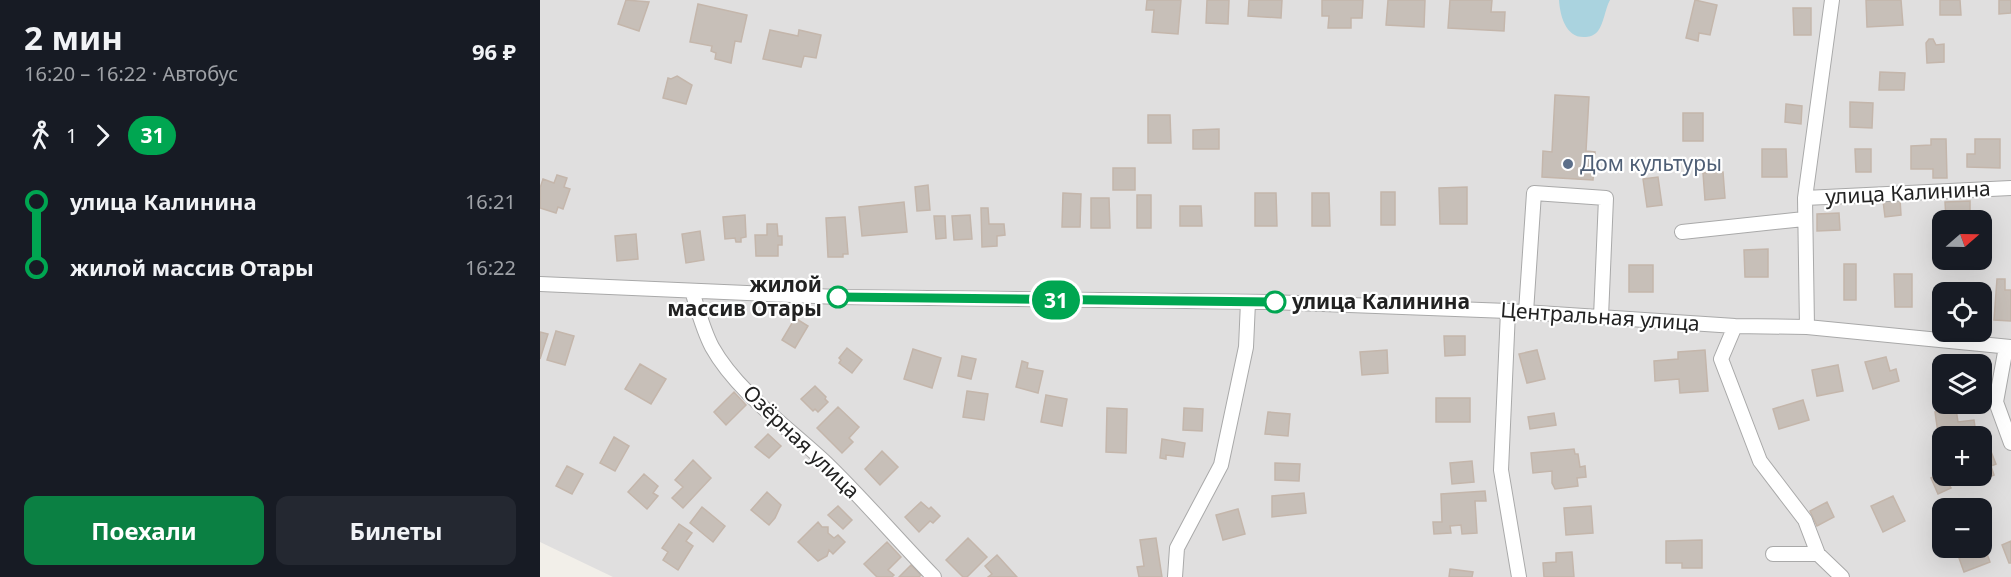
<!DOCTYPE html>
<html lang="ru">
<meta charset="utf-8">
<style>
:root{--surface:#171b24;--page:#242831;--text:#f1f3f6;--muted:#9ea1a6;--accent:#0b8043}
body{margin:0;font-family:"Noto Sans",sans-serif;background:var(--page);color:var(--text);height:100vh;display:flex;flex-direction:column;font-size:22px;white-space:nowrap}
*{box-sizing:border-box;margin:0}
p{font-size:20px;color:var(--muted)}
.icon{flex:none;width:33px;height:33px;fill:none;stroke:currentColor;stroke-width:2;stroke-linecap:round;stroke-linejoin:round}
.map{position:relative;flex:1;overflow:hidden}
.drawer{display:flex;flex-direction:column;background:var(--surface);width:540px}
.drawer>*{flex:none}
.badge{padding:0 12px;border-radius:20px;font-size:21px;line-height:39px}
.needle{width:39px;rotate:70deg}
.fabs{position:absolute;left:1392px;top:210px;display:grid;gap:12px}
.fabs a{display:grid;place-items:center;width:60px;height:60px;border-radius:12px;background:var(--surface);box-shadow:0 6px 24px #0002;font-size:30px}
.map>.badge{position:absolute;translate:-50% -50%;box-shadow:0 0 0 3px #fff}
.legs{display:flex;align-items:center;gap:9px;height:66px;padding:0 24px;font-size:20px}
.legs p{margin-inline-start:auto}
.headline{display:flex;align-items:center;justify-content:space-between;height:102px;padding:0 24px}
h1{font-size:33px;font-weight:700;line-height:45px}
.cta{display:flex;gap:12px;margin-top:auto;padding:12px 24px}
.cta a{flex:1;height:69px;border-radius:12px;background:var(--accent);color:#fff;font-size:24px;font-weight:700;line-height:69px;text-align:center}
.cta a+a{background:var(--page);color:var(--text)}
ul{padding:0 24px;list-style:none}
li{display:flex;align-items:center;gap:21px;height:66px;font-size:22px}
li i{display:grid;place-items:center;width:9px;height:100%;margin:0 8px;background:currentColor}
li i::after{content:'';width:15px;height:15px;margin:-8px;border:4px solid;border-radius:50%;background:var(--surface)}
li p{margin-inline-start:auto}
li:first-child i{background:linear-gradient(#0000 50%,currentColor 0)}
li:last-child i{background:linear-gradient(currentColor 50%,#0000 0)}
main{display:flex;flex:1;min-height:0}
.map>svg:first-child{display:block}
.residential{fill:#e0dfdf;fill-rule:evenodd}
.water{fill:#aad3df}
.building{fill:#c7bfb8;stroke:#c4b6ab;stroke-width:1.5}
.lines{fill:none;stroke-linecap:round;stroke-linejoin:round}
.minor-casing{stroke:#a9a9a9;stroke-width:16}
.minor{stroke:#fff;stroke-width:14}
.line-1-casing{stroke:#fff;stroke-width:14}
.line-1{stroke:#00a651;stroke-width:9}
.service-dot{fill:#5c6f8a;stroke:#fff;stroke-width:2}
.stop-1-dot{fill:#fff;stroke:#00a651;stroke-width:3}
.labels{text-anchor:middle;stroke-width:4.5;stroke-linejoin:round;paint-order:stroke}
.service-label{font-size:21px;fill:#4e5e75;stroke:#fff;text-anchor:start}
.street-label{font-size:21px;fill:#222;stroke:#fff}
.stop-label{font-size:21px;font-weight:bold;fill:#222;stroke:#fff;text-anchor:end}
</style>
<main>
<section class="drawer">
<div class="headline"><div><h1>2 мин</h1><p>16:20 – 16:22 · Автобус</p></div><b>96 ₽</b></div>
<div class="legs"><svg class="icon" aria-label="walk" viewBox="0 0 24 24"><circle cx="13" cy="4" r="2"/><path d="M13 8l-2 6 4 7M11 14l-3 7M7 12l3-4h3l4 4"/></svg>1<svg class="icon" aria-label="forward" viewBox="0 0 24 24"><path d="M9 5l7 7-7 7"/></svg><b class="badge" style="background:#00a651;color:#fff">31</b></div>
<ul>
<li><i style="color:#00a651"></i><b>улица Калинина</b><p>16:21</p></li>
<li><i style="color:#00a651"></i><b>жилой массив Отары</b><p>16:22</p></li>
</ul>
<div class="cta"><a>Поехали</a><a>Билеты</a></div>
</section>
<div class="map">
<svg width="1471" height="577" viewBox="0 0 1471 577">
<rect width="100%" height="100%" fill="#f2efe9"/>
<path class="residential" d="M0,0H1471V577H73L0,542ZM1402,220H1442V260H1402ZM1402,292H1442V332H1402ZM1402,364H1442V404H1402ZM1402,436H1442V476H1402ZM1402,508H1442V548H1402Z"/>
<path class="water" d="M1019,0H1070C1065,9 1064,23 1058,31C1056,34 1050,37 1046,37C1026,39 1020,16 1019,0Z"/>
<path class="building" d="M86,0L109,2L99,31L78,24Z
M607,0H641L638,34L612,32L614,10H606Z
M667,0H689L688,24L666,23Z
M709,0H742L741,18L708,16Z
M782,0H823L822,18H811V28H788L789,16H782Z
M848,0H885L884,27L846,25Z
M910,0H952L951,12H965L964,31L908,28Z
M1155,0L1177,5L1170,35L1159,33L1158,41L1146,38Z
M1326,0H1361L1363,25L1327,27Z
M1400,0H1420L1421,15H1400Z
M1459,0H1471V13L1459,14Z
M158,4L207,15L201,42L195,41L191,63L175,59L176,53L171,51L172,46L150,42Z
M1253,8H1271V35H1254Z
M230,30L258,36L259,30L281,35L276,58L264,56L261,67L223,59Z
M1389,39H1393L1396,45L1404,44V62L1387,63L1386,43Z
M1340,72L1365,73L1364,90H1339Z
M137,76L152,85L146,104L123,98L128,78L131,79Z
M1015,95L1049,97L1046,151L1055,152L1053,180L1002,177L1003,151L1012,152Z
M1310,102L1333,103L1332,128L1310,127Z
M1246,104L1262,106L1261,124L1245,122Z
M1143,113H1163V141H1143Z
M608,115H630L631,143H608Z
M679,129V149H653V130Z
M1391,139H1406L1407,178H1393V169H1371V146L1391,145Z
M1435,139H1460V168L1427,167V154H1435Z
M1222,149H1246L1247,177H1222Z
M1315,149H1331V172H1316Z
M573,168H595V190H573Z
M1183,172L1185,198L1165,200L1163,173Z
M17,175L27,178L24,187L30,189L23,209L18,207L16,213L0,208V188L3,179L14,183Z
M1118,177L1122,205L1107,207L1103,179Z
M388,185L390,210L377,211L375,187Z
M927,187V224H900L899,188Z
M841,192H855V225H841Z
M523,193L541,194L540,227H522Z
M715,193H736L737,226H715Z
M772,193H789L790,226H772Z
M597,195H611V228H597Z
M551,198H569L570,228H551Z
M1360,199L1361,215L1345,217L1343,201Z
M1430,201V220H1406L1405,202Z
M364,202L367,232L322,236L319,207Z
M640,206H661L662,226H640Z
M441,208H448L449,224H464L465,235L457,236V246L442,247Z
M1299,213L1300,230L1277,231V214Z
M205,215L206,237L201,238V242H196L195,238L185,239L183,217Z
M430,215L432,239L414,240L412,216Z
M394,216H405L406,238L396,239Z
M305,217L308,254H303V257H288L286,218Z
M227,224H237L238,236H242V245H238V256H216L215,235H227Z
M160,231L164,260L146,263L142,234Z
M96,234L98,259L77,261L75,236Z
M1228,249V277H1205L1204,250Z
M1304,264H1316V300H1304Z
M1089,265H1113V292H1089Z
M1354,274H1372V307H1355Z
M1457,279H1465V290H1471V321L1454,320Z
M255,318L268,326L255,348L242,340Z
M16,331L34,336L25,365L7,360Z
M0,332L8,334L0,359Z
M904,336H925V355L905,356Z
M307,348L322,360L312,373L299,363L301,360L299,358Z
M373,349L401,358L392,388L364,379Z
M847,350L848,373L822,375L820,352Z
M997,350L1005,379L987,383L979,354Z
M1165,350L1168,391L1140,393L1139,379L1115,381L1114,361L1138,359V352Z
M422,356L436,359L431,379L418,376Z
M1346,357L1350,371L1356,369L1359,381L1333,389L1325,362Z
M482,361L488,363L487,368L503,371L498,393L476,387Z
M100,364L126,379L111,404L85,389Z
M1298,365L1303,391L1277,396L1272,370Z
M275,386L286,397L285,399L288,402L278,412L275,409L273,411L261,399Z
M427,391L448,394L444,420L423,417Z
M194,392L206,405L186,425L174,412Z
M506,395L527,399L522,426L501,422Z
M896,398H930V422H896Z
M1263,400L1269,420L1239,429L1233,409Z
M298,407L319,427L309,438L313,442L302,453L277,428Z
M567,408L587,409L586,453L566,452Z
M644,408L663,409L662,431L643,430Z
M1416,409L1418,422L1434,420L1436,434L1402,436V447H1400L1395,412Z
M728,412L750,414L748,436L725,434Z
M1014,413L1016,425L990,429L988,417Z
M228,434L241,446L229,458L215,447Z
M74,437L89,446L75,471L60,463Z
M622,439L645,443L643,457L626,455V459L620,458Z
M1034,449L1035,454H1038L1040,467L1045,466L1046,477L1037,478L1038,486L1015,489L1012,483V471L993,473L991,453Z
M1450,449L1456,464L1451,466L1454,475L1436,482L1433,476H1442V452Z
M342,451L358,467L340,485L325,469Z
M153,460L171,478L143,508L132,498L143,487L135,480Z
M932,461L934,482L912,484L910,463Z
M735,463L760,464L759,481L735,480Z
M27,466L43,474L32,494L16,486Z
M1402,473L1411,488L1398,494L1391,478Z
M104,474L118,486L113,493L118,496L107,509L88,492Z
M945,491L946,501H935L937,533L922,534L921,525L910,526L911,533L894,534L893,522H902L901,494Z
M227,492L241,505L235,518L229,525L211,510Z
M764,493L766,513L732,517V496Z
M1353,496L1365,521L1343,532L1331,506Z
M381,502L389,509L391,507L400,516L393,523L390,521L379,532L365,517Z
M1287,502L1294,517L1277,526L1270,511Z
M298,506L312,520L303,529L288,515Z
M1051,506L1053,533L1026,535L1024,508Z
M162,507L185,526L173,542L150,523Z
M698,509L705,534L683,540L676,515Z
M278,522L282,527H288V533L294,538L298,535L305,542L293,554L289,550L287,556L278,561L258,542Z
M139,524L152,533L146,541L153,546L138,570L123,560L128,552L122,548Z
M428,538L447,557L427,577H423L406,560Z
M616,538L622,577H599L597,567L604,566L600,540Z
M1162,540V568H1142V563H1126V541Z
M1471,541V563H1469L1462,545Z
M347,542L361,557L348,570L354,575L352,577H337L324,564Z
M1445,548L1450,562L1424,572L1419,558Z
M1032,552L1034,577H1004L1003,563L1016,562V553Z
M457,555L477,577H448L452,574L445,566Z
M371,565L381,575L379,577H359Z
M910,569L933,572L932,577H909Z"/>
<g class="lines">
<defs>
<path id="minor" d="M1265,198L1471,188
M1142,232L1264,219
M0,284L298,297L729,302L968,311L1195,326L1267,327L1471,347
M152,291C158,310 163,330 172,347C197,392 250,429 287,464C324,500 358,540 394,577
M968,311L961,470L979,577
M986,312L994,193L1066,198L1061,317
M1195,326L1181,359L1220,461L1265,520L1278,554L1302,577
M1267,327L1265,198L1292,0
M1466,347L1456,402L1471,443
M1233,554H1278
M635,577L637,548L681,465L706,347L708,302"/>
</defs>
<use href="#minor" class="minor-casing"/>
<use href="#minor" class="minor"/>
</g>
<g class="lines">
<defs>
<path id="line-1" d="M298,297L735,302"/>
</defs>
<use href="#line-1" class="line-1-casing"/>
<use href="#line-1" class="line-1"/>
</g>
<circle class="service-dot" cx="1028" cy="164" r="6"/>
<g class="stop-1-dot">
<circle cx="298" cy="297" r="10"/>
<circle cx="735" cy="302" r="10"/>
</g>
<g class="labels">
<g class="service-label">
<text x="1040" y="171">Дом культуры</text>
</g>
<g class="street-label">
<text transform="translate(1368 193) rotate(-3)" y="7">улица Калинина</text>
<text transform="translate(1060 317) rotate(4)" y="7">Центральная улица</text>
<text transform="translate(261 442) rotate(44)" y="7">Озёрная улица</text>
</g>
<g class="stop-label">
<text x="282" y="292">жилой<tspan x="282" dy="24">массив Отары</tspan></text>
<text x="752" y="309" text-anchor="start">улица Калинина</text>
</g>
</g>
</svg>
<div class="fabs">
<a><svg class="needle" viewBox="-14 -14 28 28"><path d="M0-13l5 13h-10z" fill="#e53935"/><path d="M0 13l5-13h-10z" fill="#9ea1a6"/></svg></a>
<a><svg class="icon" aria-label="locate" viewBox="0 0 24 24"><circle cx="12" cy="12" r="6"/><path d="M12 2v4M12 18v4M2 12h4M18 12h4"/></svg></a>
<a><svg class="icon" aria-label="layers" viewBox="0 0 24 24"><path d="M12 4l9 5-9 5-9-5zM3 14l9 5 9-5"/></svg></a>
<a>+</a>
<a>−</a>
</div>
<b class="badge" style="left:516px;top:300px;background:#00a651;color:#fff">31</b>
</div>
</main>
